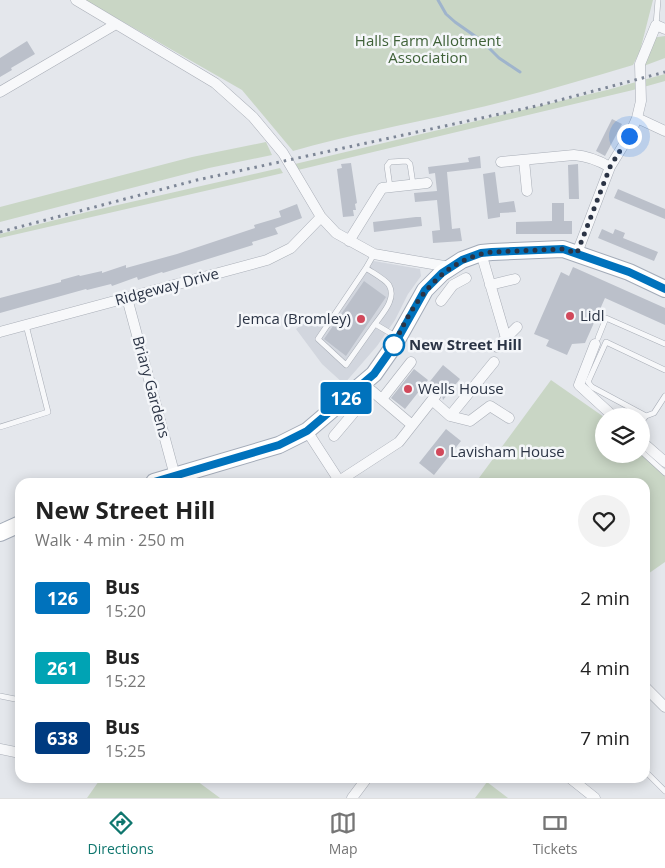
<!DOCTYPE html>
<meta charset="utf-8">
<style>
:root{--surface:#fff;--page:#f2f2f2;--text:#222;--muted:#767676;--line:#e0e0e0;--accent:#0f766e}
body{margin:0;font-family:"Open Sans",sans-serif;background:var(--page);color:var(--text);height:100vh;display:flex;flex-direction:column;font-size:19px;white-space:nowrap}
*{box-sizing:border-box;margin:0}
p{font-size:16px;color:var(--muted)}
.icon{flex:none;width:28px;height:28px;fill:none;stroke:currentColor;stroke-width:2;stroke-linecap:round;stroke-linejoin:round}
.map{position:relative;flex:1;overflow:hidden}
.side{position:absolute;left:15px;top:478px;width:635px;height:305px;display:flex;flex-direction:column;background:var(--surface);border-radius:15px;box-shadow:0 2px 12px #0003}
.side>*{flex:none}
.badge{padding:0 10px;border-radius:4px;font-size:18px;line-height:32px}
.fabs{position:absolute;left:595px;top:408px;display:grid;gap:10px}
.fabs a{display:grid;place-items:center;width:55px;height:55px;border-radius:50%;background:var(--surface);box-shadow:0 2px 12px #0003;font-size:25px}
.you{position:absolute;width:25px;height:25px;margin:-12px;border:4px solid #fff;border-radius:50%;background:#1a73e8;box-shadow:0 0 0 8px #1a73e833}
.map>.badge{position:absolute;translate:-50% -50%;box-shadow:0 0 0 2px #fff}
.round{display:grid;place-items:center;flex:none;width:52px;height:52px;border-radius:26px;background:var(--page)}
.headline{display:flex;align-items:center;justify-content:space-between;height:85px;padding:0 20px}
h1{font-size:24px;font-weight:700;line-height:38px}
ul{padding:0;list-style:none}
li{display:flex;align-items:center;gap:15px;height:70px;padding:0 20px}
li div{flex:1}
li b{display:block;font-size:19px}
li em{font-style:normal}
li .badge{min-width:55px;font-weight:700;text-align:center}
.tab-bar{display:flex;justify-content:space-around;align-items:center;height:70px;border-top:1px solid var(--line);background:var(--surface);font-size:14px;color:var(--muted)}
.tab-bar a{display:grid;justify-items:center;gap:2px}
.tab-bar .active{color:var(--accent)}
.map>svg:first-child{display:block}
.built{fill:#d2d6de}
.green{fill:#c9d6c5}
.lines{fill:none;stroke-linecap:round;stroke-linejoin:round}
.stream{stroke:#9fb4cc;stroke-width:3}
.building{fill:#bbc0ca}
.lane-casing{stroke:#a9aeb7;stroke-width:6}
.street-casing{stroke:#a9aeb7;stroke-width:11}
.primary-casing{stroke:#a3abb8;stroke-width:18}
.lane{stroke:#f7f8fa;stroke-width:5}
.street{stroke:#f7f8fa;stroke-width:10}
.primary{stroke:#fff;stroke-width:16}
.rail{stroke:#7d8696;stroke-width:3;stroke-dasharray:2.5 5;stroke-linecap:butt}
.line-casing{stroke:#fff;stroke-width:11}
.line{stroke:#0072bc;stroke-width:8}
.walk{stroke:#2b3445;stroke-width:5;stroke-dasharray:0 9}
.poi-dot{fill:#d1495b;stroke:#f4f6f9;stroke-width:2}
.stop-dot{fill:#fff;stroke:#0072bc;stroke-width:2.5}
.labels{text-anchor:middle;stroke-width:5;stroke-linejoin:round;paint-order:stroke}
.park-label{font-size:15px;fill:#3f6138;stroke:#f4f6f9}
.street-label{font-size:15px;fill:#2b3445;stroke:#f4f6f9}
.poi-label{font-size:15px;fill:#2b3445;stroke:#f4f6f9;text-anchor:start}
.stop-label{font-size:15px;font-weight:bold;fill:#2b3445;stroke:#f4f6f9;text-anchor:start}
</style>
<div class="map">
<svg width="665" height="798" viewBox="0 0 665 798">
<rect width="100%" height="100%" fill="#e4e7ec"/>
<path class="built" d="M368,260L420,269L421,276L408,294L395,320L377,346L344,384L322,364L296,329L310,318L323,327Z"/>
<path class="green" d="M85,0H653L640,51L633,65C576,82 519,99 460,112C405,125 348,135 293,151L242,90Z
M665,36V58L641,67L651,38Z
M665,74V81L633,90L298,170L295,164L607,90Z
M266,142L272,155L209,168L0,222V207L192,157Z
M280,168L283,173L0,238V234L87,212Z
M551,380L604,417V454H641V447L665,470V562L645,576V482H476Z
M101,778H193L220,798H87Z
M487,782L508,798H475Z"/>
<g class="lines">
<path class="stream" d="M438,0L446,14L455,22L482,41L499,58L520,72"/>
</g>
<path class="building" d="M27,41L35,54L11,68L12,70L0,77V58Z
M612,119L622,124L605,156L596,151Z
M480,156L481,168L447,172L452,229L460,228L462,241L433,243L432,231L440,230L437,200L415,202L414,193L437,191L435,173L429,174L428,167L469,162L468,158Z
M351,163L357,203L355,204L356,210H353L354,216L343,217L337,169L342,168L341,164Z
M578,164L579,199H569L568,165Z
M495,172L499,203L514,201L516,212L500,213V217L488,219L483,174Z
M618,189L665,209V219L614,198Z
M552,203H564V221H572V234H516V222L552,221Z
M297,204L302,218L275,228L278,234L252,242L253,245L163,273L162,272L138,280L137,277L112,286L111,284L87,290L86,289L0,313V298L61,282V280L79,275L80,276L102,271V273L126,265V268L177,254L255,228L254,225L281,217L279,211Z
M416,217H421L422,226L374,232L373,222Z
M602,229L613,234L615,229L625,233L623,238L658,252L654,261L598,238Z
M573,267L665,308V325L605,298L585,343L572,344L567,355L546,346L549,340L534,334L561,272L569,276Z
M364,281L386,297L346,356L324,339Z
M443,365L460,379L443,400L441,390L436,388L432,389L427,385Z
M414,369L428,380L405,409L391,398Z
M446,429L461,441L434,475L419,463Z"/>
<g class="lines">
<defs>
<path id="lane" d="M656,25L658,0
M390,187L387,166L390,162L407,161L410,164L413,184
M366,268L374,254
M375,324C382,314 397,299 389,285C385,279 373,273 366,268L318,339L346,365L375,324L397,337
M598,338L606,318L665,344
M646,416L592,387L588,382L606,342L665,370
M641,422L646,416L654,413L665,396
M0,427L48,412L26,325
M641,451L665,473
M0,696L20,700
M645,771L665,791"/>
<path id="street" d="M76,0L215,83L253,117L283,153L321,217L336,233L374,254L450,267
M0,92L116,24
M637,118L665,131
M524,160L527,191
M501,162L574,155C588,156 598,160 610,167
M349,241L382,188L427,183
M481,253L506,338L497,347
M577,253L610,167L629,136L637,118L641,101L640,64L656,25L665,29
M490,285L515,279
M127,298L175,476
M441,301L453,285L466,278
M0,332L267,260L291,248L321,217
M506,338L517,327
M595,344L579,385L613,416
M382,399L411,362
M432,400L450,416L494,362
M450,416L470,421L490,406L509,418
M307,431L340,482
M334,436L372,391L412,425
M641,441L665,462
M339,481L399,442L436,395
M645,687L665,707
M0,749L20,753
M570,778L595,798
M352,798L367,778"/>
<path id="primary" d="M154,482L279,445L307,431L374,374L393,347L425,290L442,273L462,260L481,253L492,252L563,249L629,272L665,289
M0,533L20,524"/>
</defs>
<use href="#lane" class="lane-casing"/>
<use href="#street" class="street-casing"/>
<use href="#primary" class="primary-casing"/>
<use href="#lane" class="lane"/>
<use href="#street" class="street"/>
<use href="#primary" class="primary"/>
<path class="rail" d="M0,232L197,180L541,105L665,72"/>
</g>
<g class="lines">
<defs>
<path id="line" d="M154,482L279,445L307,431L374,374L393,347L425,290L442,273L462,260L481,253L492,252L563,249L629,272L665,289"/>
</defs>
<use href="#line" class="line-casing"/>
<use href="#line" class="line"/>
<path class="walk" d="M394,345L393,347C412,303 441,259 492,252L563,249L577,253L610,167L629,136"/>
</g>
<g class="poi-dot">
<circle cx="570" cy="316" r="5"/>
<circle cx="361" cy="319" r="5"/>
<circle cx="408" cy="389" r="5"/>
<circle cx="440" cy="452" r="5"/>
</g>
<circle class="stop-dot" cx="394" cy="345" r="10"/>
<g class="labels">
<g class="park-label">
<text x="428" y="46">Halls Farm Allotment<tspan x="428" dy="17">Association</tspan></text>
</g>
<g class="street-label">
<text transform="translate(167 287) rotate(-15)" y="5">Ridgeway Drive</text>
<text transform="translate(151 387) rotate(75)" y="5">Briary Gardens</text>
</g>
<g class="poi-label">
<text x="580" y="321">Lidl</text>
<text x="351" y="324" text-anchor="end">Jemca (Bromley)</text>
<text x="418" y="394">Wells House</text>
<text x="450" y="457">Lavisham House</text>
</g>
<g class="stop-label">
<text x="409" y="350">New Street Hill</text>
</g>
</g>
</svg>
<div class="fabs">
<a><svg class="icon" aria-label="layers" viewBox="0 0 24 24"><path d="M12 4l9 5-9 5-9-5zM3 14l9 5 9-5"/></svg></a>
</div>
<div class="you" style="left:629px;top:136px"></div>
<b class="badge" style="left:346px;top:398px;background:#0072bc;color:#fff">126</b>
<section class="side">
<div class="headline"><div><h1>New Street Hill</h1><p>Walk · 4 min · 250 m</p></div><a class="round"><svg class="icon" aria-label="heart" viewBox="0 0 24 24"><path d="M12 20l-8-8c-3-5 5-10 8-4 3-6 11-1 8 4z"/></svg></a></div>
<ul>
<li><span class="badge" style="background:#0072bc;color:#fff">126</span><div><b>Bus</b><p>15:20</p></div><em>2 min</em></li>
<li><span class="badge" style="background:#00a3b4;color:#fff">261</span><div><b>Bus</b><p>15:22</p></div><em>4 min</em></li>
<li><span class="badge" style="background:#003b80;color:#fff">638</span><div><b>Bus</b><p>15:25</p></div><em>7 min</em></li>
</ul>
</section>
</div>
<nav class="tab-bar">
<a class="active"><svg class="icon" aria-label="directions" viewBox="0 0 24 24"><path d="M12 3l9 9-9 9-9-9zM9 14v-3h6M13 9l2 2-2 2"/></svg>Directions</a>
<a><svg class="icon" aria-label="map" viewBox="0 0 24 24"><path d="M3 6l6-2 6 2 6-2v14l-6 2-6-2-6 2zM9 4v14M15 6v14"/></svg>Map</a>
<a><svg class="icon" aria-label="tickets" viewBox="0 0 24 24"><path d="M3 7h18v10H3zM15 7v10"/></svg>Tickets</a>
</nav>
